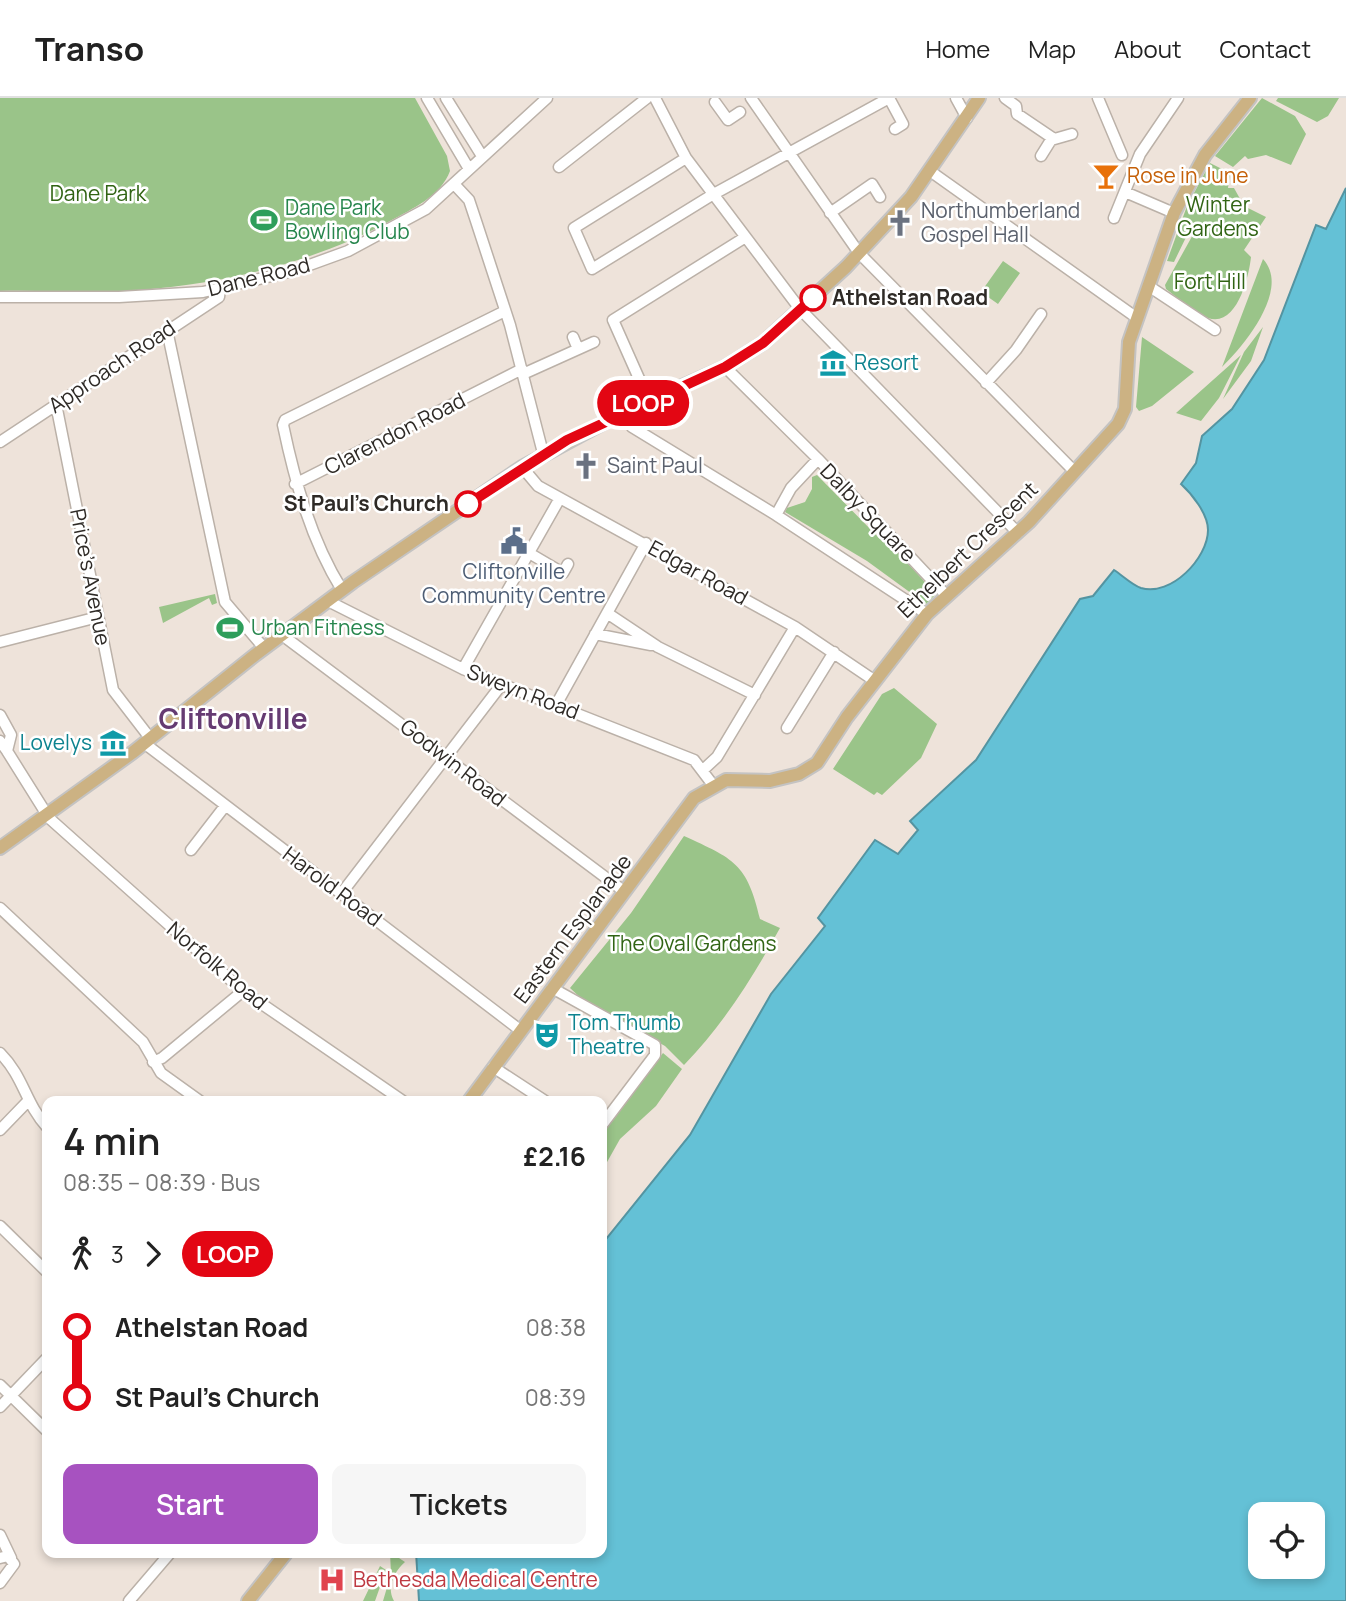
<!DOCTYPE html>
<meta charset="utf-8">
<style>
:root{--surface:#fff;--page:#f6f6f6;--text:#222;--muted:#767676;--line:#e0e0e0;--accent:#a752c0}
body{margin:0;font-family:Manrope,sans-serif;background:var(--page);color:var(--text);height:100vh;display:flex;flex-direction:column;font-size:26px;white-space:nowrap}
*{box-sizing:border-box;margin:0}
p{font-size:23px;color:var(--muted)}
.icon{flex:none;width:38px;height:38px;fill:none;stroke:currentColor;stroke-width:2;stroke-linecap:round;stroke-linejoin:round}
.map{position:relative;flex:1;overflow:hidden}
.side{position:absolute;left:42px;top:998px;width:565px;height:462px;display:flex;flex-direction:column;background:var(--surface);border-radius:14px;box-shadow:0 4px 10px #0003}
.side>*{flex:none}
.badge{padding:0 14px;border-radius:23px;font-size:24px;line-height:46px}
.tools{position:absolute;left:1248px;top:1404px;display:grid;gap:14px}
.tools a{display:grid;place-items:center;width:77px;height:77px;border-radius:14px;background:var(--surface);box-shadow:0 4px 10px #0003;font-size:35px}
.map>.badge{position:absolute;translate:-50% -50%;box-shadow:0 0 0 4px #fff}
.legs{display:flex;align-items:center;gap:10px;height:77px;padding:0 21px;font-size:23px}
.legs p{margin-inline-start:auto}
.overview{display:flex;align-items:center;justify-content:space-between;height:119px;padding:0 21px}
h1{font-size:38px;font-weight:600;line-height:52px}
.primary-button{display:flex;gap:14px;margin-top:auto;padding:14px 21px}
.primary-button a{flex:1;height:80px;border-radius:14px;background:var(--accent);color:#fff;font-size:28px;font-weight:600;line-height:80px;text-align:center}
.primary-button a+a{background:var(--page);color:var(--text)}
ul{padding:0 21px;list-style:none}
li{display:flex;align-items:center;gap:24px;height:70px;font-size:26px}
li i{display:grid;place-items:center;width:10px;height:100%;margin:0 9px;background:currentColor}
li i::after{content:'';width:18px;height:18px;margin:-9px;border:5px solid;border-radius:50%;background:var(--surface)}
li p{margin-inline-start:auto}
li:first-child i{background:linear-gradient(#0000 50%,currentColor 0)}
li:last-child i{background:linear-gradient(currentColor 50%,#0000 0)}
header{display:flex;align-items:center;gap:42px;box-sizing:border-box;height:98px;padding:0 35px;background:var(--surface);border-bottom:2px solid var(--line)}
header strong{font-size:33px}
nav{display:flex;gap:38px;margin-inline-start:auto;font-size:24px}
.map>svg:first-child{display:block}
.green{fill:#9ac489}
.water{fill:#64c1d6;stroke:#5494a1;stroke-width:2;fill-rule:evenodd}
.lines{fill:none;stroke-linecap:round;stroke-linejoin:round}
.minor-casing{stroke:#bbb1a8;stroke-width:13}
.major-casing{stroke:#c4c3c2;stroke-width:16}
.minor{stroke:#fff;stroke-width:10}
.major{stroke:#ccb283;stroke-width:12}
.line-1-casing{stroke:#fff;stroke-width:16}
.line-1{stroke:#e30613;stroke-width:10}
.stop-1-dot{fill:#fff;stroke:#e30613;stroke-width:3.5}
.labels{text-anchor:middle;stroke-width:5;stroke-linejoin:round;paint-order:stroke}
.food-label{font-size:21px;fill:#c56008;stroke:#fff;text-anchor:start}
.park-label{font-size:21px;fill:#316414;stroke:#fff}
.leisure-label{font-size:21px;fill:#27864d;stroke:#fff;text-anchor:start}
.worship-label{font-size:21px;fill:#5b616d;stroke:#fff;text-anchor:start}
.street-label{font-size:21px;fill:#2e2a26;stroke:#fff}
.stop-label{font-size:21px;font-weight:bold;fill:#2e2a26;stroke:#fff;text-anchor:start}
.culture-label{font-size:21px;fill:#0d838f;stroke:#fff;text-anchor:start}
.service-label{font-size:21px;fill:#4e5e75;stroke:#fff}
.health-label{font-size:21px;fill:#be3a42;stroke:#fff;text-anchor:start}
.district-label{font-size:28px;font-weight:bold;fill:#653b72;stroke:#fff}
</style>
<header>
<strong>Transo</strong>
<nav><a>Home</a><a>Map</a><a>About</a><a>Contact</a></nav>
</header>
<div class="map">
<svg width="1346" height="1503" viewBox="0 0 1346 1503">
<rect width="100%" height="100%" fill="#eee3da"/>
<path class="green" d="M0,0H415L447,58L450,73C441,98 412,111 390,123C309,167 215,188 123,193C82,195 41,192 0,193Z
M1262,0L1295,18L1306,36L1291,67L1266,57L1248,61L1245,58L1233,69L1215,58Z
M1278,0H1339L1328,18L1317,24L1276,3Z
M1210,65L1230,75L1228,90H1234L1244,108L1266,119L1244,152L1251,159C1249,178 1237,230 1208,220C1193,214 1178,200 1166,191L1165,187L1195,133L1191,129L1174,164L1167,163L1187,108Z
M1263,161C1291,191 1244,248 1222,269Z
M1003,163L1020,175L998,206L981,194Z
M1263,229L1251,263L1223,301L1244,254Z
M1142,239L1194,274L1152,308L1139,313L1136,309Z
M1241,257L1219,300L1201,323L1176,315Z
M817,377L883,444L887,443L936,496L926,506L867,463L785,414L787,410L805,404L812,391V379Z
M215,496L217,505L212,507L209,500L163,525L159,509Z
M894,590L937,626L921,660L882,697L877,694L874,697L833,671L882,596Z
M684,738C734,761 747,765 760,821L780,830C753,879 723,927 684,967L665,948L584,903L570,890L631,815Z
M663,955L682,971L656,1008L620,1041L602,1073V1034Z
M390,1454L405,1464C394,1474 386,1489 394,1503H383L391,1476Z
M380,1468L386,1472L375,1503H363Z"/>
<path class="water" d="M1346,90V1503H419L416,1454H602V1146L690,1037L771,896L825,828L818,820L875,742L898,756L918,732L910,723L976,662L1080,501L1093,498L1114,472C1122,477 1132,487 1141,490C1171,499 1208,460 1208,432C1208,416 1192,396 1181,386L1196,365L1202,338L1232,311L1264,262L1316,127L1326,131ZM1260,1416H1312V1468H1260Z"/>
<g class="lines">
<defs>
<path id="minor" d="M427,0L469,71
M446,0L482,58
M655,0L686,60L800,211L1018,435
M751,0L859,155L1074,373
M889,0L903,26L895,31
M956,0L967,20
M1005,0L1016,8L1017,16L1054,41
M1098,0L1122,57
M715,4L728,22L740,14
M1041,58L1051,42L1072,36
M686,60L574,130L592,171L712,97L889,0
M559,69L647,0
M930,73L1137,220
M454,86L469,102L476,123L510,227L543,355
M1125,94L1174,115
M830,115L872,86L880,99
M1114,120L1140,56L1178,0
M1150,189L1215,232
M0,199H119L203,194L293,173L348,153L426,111L547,0
M167,232L225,504L264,550
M573,239L578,251
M725,269L818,361L946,497
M523,276L594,244
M986,285L1016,252L1041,216
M649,303L613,222L744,140
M56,306L113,592L150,640
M622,315L632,329L776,417L927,516
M0,344L219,199L220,191
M522,369L538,388L795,529L875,583
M295,386L522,271
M776,417L791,390L818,361
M529,455L563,475L568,466
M342,492C311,442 295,384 283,327L285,322L505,213
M328,503L463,571L694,662L713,687
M607,515L658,549L755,597
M595,536L651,547
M282,537L625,794
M0,544L98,519
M463,571L560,400
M556,607L646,445
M0,617L11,637L7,653L0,643
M787,630L834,554
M144,645L520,932
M7,653L49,720L243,893L403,1003
M704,671L717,659L795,529
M191,752L225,708
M341,796L502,586
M0,810L143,944L161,975L200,1003
M552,890L655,947V957L602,1027
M0,955C24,979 25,1005 47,1029
M153,964L162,960L243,893
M493,969L545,1003
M0,1032L29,1002
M0,1128L47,1174
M0,1287L47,1333
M0,1309L47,1260
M0,1437L11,1460
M0,1460L8,1458L14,1466L0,1485
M129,1503L171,1454"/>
<path id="major" d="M0,750L132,655L255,557L353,484L522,369L622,315L725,269L763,245L846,169L911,99L979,0
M469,1003L694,700L726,682L770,683L799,676L817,665L847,619L927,516L1029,424L1118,326L1125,311L1129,244L1174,115L1205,57L1250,0
M248,1503L287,1454"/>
</defs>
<use href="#minor" class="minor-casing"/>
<use href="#major" class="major-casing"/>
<use href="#minor" class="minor"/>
<use href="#major" class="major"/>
</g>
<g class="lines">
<defs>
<path id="line-1" d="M468,406L567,342L725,269L763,245L813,200"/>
</defs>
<use href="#line-1" class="line-1-casing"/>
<use href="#line-1" class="line-1"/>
</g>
<defs>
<symbol id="bar-bare" viewBox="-9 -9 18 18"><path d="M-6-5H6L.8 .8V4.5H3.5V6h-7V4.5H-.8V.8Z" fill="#e8710a" stroke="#fff" stroke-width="2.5" paint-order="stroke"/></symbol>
<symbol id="stadium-bare" viewBox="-9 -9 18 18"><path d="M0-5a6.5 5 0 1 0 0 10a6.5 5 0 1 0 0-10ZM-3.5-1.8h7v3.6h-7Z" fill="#2e9e5b" stroke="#fff" stroke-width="2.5" paint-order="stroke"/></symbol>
<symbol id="church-bare" viewBox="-9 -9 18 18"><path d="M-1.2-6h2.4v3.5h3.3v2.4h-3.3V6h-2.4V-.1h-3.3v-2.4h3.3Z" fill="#6b7280" stroke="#fff" stroke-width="2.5" paint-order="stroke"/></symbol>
<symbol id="museum-bare" viewBox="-9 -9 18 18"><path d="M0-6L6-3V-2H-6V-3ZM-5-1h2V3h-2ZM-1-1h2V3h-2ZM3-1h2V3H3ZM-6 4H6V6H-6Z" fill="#0f9aa8" stroke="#fff" stroke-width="2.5" paint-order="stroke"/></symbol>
<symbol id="civic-bare" viewBox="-9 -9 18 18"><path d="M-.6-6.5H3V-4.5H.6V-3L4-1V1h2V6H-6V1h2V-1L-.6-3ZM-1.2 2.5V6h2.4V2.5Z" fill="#5c6f8a" stroke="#fff" stroke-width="2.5" paint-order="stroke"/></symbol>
<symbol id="theatre-bare" viewBox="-9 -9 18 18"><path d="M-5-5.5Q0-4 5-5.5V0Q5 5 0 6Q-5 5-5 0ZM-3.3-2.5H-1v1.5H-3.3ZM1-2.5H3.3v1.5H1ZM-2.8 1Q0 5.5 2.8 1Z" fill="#0f9aa8" stroke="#fff" stroke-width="2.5" paint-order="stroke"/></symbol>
<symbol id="hospital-bare" viewBox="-9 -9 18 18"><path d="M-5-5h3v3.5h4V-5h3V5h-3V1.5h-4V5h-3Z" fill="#e0444e" stroke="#fff" stroke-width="2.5" paint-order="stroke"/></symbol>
</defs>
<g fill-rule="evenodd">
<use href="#bar-bare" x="1087" y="59" width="38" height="38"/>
<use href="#stadium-bare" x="245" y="103" width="38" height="38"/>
<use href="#church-bare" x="881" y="106" width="38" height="38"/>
<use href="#museum-bare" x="814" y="246" width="38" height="38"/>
<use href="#church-bare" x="567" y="349" width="38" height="38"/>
<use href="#civic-bare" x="495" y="424" width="38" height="38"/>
<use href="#stadium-bare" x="211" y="511" width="38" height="38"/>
<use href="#museum-bare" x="94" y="626" width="38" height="38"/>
<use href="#theatre-bare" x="528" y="918" width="38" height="38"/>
<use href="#hospital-bare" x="313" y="1463" width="38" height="38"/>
</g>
<g class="stop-1-dot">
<circle cx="813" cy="200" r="12"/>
<circle cx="468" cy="406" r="12"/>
</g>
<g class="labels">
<g class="food-label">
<text x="1127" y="85">Rose in June</text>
</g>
<g class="park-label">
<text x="98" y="103">Dane Park</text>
<text x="1218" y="114">Winter<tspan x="1218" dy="24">Gardens</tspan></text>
<text x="1210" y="191">Fort Hill</text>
<text x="692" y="853">The Oval Gardens</text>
</g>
<g class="leisure-label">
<text x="285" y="117">Dane Park<tspan x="285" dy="24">Bowling Club</tspan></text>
<text x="251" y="537">Urban Fitness</text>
</g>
<g class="worship-label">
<text x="921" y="120">Northumberland<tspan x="921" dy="24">Gospel Hall</tspan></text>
<text x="607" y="375">Saint Paul</text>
</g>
<g class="street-label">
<text transform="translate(259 179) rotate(-14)" y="7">Dane Road</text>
<text transform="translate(112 269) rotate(-34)" y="7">Approach Road</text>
<text transform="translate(395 336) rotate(-27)" y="7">Clarendon Road</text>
<text transform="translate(868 415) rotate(46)" y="7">Dalby Square</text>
<text transform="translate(968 452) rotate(-44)" y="7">Ethelbert Crescent</text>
<text transform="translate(698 475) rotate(29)" y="7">Edgar Road</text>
<text transform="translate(90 479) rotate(79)" y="7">Price's Avenue</text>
<text transform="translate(523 594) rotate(21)" y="7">Sweyn Road</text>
<text transform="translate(453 665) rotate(38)" y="7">Godwin Road</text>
<text transform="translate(332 789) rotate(37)" y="7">Harold Road</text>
<text transform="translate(573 831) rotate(-53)" y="7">Eastern Esplanade</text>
<text transform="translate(217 868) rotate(40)" y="7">Norfolk Road</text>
</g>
<g class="stop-label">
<text x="832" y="207">Athelstan Road</text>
<text x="449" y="413" text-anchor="end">St Paul's Church</text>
</g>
<g class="culture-label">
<text x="854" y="272">Resort</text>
<text x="92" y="652" text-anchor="end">Lovelys</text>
<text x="568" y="932">Tom Thumb<tspan x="568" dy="24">Theatre</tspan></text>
</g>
<g class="service-label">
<text x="514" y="481">Cliftonville<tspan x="514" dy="24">Community Centre</tspan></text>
</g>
<g class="health-label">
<text x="353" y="1489">Bethesda Medical Centre</text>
</g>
<g class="district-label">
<text x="233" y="631">Cliftonville</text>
</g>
</g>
</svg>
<div class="tools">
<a><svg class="icon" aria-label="locate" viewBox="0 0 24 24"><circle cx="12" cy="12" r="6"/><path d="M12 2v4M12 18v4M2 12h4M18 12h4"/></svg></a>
</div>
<b class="badge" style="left:643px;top:305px;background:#e30613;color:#fff">LOOP</b>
<section class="side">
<div class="overview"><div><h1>4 min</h1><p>08:35 – 08:39 · Bus</p></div><b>£2.16</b></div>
<div class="legs"><svg class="icon" aria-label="walk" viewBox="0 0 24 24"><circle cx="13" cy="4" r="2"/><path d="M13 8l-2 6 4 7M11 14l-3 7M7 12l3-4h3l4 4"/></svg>3<svg class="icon" aria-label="forward" viewBox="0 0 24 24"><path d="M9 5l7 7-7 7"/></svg><b class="badge" style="background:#e30613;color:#fff">LOOP</b></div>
<ul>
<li><i style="color:#e30613"></i><b>Athelstan Road</b><p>08:38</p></li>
<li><i style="color:#e30613"></i><b>St Paul's Church</b><p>08:39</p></li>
</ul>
<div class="primary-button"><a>Start</a><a>Tickets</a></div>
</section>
</div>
